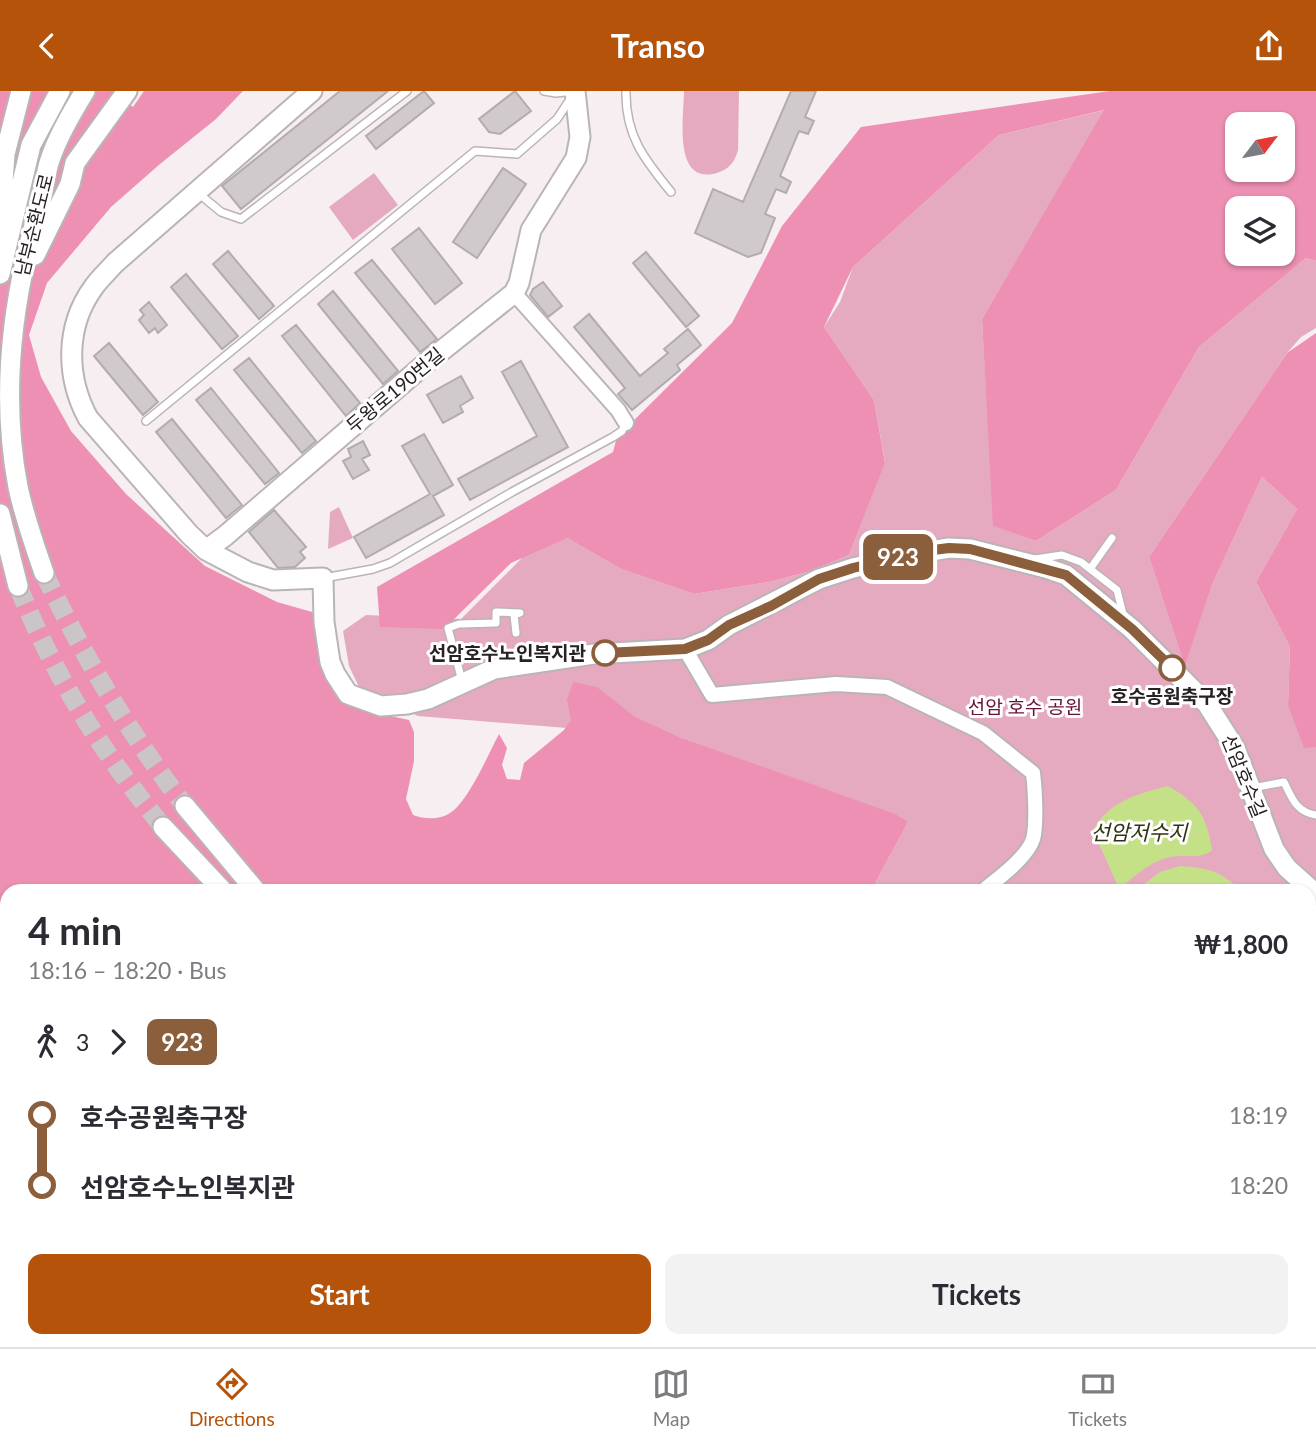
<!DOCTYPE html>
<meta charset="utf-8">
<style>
:root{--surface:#fff;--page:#f2f2f3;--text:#2b2b33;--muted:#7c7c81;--line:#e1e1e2;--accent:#b45309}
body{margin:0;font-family:Lato,"Noto Sans KR",sans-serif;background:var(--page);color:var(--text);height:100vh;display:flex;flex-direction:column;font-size:26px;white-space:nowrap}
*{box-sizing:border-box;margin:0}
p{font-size:23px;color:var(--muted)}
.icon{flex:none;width:38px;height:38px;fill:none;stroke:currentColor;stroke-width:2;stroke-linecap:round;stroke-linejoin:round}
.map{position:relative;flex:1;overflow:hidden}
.drawer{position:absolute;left:0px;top:793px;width:1316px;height:464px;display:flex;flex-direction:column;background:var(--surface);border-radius:21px 21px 0 0;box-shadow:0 2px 5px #0004}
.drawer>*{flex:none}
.badge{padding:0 14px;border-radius:10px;font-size:24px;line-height:46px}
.needle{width:46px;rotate:58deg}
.controls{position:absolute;left:1225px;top:21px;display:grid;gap:14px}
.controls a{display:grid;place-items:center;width:70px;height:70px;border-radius:14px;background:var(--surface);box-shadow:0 2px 5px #0004;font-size:35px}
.map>.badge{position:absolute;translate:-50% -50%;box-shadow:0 0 0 4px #fff}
.legs{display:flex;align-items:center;gap:10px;height:77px;padding:0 28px;font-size:23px}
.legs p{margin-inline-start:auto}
.head{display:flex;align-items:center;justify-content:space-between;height:119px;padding:0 28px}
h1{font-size:38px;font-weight:700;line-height:52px}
.button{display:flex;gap:14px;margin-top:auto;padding:14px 28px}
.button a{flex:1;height:80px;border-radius:14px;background:var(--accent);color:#fff;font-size:28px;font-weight:700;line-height:80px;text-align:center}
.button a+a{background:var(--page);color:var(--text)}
ul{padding:0 28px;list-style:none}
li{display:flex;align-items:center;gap:24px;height:70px;font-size:26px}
li i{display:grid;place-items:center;width:10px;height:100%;margin:0 9px;background:currentColor}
li i::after{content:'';width:18px;height:18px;margin:-9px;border:5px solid;border-radius:50%;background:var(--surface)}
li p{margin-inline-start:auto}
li:first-child i{background:linear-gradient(#0000 50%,currentColor 0)}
li:last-child i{background:linear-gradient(currentColor 50%,#0000 0)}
header{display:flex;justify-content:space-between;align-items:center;height:91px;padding:0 28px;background:var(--accent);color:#fff;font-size:32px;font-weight:700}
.menu{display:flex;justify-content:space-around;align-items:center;height:98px;border-top:2px solid var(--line);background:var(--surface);font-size:19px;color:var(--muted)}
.menu a{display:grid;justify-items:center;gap:4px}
.menu .on{color:var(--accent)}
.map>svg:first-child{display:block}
.green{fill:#e5aabf}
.forest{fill:#ed90b4;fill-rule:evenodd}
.water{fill:#c5e188}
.building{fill:#d1cacc;stroke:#b3acae;stroke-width:2}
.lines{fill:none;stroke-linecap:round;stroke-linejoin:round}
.secondary-tunnel{stroke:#ccc5c8;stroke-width:19;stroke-dasharray:19 10;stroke-linecap:butt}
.lane-casing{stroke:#bbb4b7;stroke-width:10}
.street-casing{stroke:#bbb4b7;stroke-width:18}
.secondary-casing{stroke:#bbb4b7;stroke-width:23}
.lane{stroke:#fff;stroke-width:7}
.street{stroke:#fff;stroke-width:14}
.secondary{stroke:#fff;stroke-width:19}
.line-1-casing{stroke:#fff;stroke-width:16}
.line-1{stroke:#8b5e3c;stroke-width:10}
.stop-1-dot{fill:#fff;stroke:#8b5e3c;stroke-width:3.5}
.labels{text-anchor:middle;stroke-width:6;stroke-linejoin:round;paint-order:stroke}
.street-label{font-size:19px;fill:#242223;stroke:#fffdfe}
.stop-label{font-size:19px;font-weight:bold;fill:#242223;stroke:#fffdfe;text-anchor:end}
.park-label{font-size:19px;fill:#64133b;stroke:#fffdfe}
.water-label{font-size:21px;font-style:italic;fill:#2b3610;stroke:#fffdfe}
</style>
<header><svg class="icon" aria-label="back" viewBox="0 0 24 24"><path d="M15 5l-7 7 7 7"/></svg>Transo<svg class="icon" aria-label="share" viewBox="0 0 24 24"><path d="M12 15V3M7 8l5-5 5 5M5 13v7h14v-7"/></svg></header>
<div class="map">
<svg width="1316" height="1256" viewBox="0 0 1316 1256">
<rect width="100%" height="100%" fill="#f6eef1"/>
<path class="green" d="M684,0H739L738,59C735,71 729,78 717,82C672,95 684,25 684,0Z
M1105,19L982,228L994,435L1036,450L1116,399L1199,256L1306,167L1316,170V237L1301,246L1287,262L1149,466L1185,574L1212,494L1262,386L1297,418L1256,491L1290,556L1288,614L1316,653V1256H602L598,1250H1309V800H871L908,731L679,646L418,625L359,596L349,575L343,540L366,524L461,528L537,452L567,447L621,478L694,503L769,491L811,480L849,464L885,371L874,309L824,236L840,211L853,176L999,44Z
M374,82L398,114L353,149L329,116Z
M339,416L353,447L328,458L330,421Z"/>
<path class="forest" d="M0,0H114L133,16L144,0H243L216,28L160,73L111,116L47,192L29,244L41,286L71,340L126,403L205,475L277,511L312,521L321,538L322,565L381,623L409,629L414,641V670L406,708L413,724C427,729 443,729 454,719C471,704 488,664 499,643L507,657L502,674L507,688L520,689L524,672L564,639L571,629L567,609L573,591L597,596L635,626L679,646L895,723L908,731L871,800H7V1250H212L210,1256H0Z
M1110,0H1316V170L1306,167L1199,256L1116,399L1036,450L993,435L982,228L1104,19L999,44L853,176L824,236L874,309L885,372L849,464L811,480L769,491L694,503L621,478L567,447L511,472L444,538L380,536L377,496L613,361L617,346L732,232L782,135L861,36ZM1237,33H1283V79H1237ZM1237,117H1283V163H1237Z
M1316,242V656L1304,657L1288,614L1290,556L1256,491L1297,418L1262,386L1212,494L1185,575L1149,466L1287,262Z
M437,1250H598L602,1256H436Z"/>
<path class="water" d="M1168,695C1198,712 1207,725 1212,759C1202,769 1184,763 1170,766C1150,770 1134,786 1119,798L1093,739C1110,710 1137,703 1168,695Z
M1180,775C1209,777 1220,780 1242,800H1135L1160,781Z
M1309,895L1316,912V1256H1204L1200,1250H1309Z"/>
<path class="building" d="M340,0H388L241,118L222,95Z
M424,0L434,12L376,58L366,45Z
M515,0L531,20L500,43L489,41L479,28Z
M791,0H816L805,26L814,30L808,43L799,40L780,85L791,91L786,102L776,98L765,123L775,127L761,162L748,166L695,142L713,98L743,111Z
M503,77L526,93L477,167L453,151Z
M419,137L462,192L435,213L392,158Z
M228,160L274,215L259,228L213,173Z
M646,161L699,225L686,236L633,172Z
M372,169L437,248L420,261L355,182Z
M186,183L238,245L222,258L171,196Z
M543,191L562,215L548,226L530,204L533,198Z
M333,200L398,280L383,293L318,213Z
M149,211L167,234L158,242L155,237L149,242L139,229L144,224L140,219Z
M589,223L640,285L668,262L664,258L688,238L701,254L677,274L680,279L632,319L618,303L625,297L574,236Z
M296,234L360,312L346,325L282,245Z
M109,252L158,311L143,324L94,265Z
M249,267L316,350L302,362L234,279Z
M521,270L568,356L470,409L458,388L537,345L502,281Z
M461,285L473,307L460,315L463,321L443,332L427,304Z
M211,297L279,382L265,393L196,309Z
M172,328L242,414L226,427L156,341Z
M424,343L453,394L433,405L444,424L366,467L354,446L430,403L402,355Z
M363,350L370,364L362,368L369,379L353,388L343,370L351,366L348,358Z
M274,419L306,456L300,461L305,467L295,476L278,477L249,441Z"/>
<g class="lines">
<path class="secondary-tunnel" d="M44,482C83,565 129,642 185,715
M18,495C55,586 100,659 163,736"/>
<defs>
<path id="lane" d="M544,0L556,2L574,0
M626,0C625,44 644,68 671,101
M197,101L221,121L241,128L407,0
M146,330L475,60L517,63L557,28L571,7
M1035,468L1062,464L1081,471L1117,499L1123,523
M1090,478L1112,447
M324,487L373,478L390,472L512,401L613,346L622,340L626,332
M462,590L448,537L459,533L496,532V521L520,522L514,524L516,542
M1252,697L1284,691C1292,707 1296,721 1316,724
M234,1256L235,1250"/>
<path id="street" d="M514,202L618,319L626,332
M685,558L712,604L836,593L887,596L983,642L1033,682C1035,698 1037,734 1033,748C1027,767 998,787 983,800
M833,1256L858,1250"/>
<path id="secondary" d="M575,0L580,46L576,67L531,139L519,192L514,202L425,273L225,445L206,459L248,481L273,489L323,487L324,531L330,571L335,583L348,603L381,615L407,613L428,608L494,578L594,563L685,558L708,549L729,534L819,488L853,477L918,462L949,457L970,458L1046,477L1066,484L1132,538L1207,613L1235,657L1274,758L1287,777L1316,803
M0,133L5,63L21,0
M35,164L70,93L75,72L127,0
M0,183L31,54L60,0
M0,423L18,495
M206,459L189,443L88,327C66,286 65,236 93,197C99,188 108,180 115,172L312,0
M44,482C34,453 24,425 18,396C0,302 13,203 40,113C45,97 45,81 51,66C59,43 72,21 85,0
M185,715L256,800
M163,736L223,800
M566,1250L570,1256
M587,1250L590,1256"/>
</defs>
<use href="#lane" class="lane-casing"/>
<use href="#street" class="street-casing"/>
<use href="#secondary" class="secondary-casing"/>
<use href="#lane" class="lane"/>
<use href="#street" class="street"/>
<use href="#secondary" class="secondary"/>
</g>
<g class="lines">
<defs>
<path id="line-1" d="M605,562L685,558L708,549L729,534L771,515L819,488L853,477L918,461L949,457L970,458L1066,484L1132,538L1172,577"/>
</defs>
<use href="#line-1" class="line-1-casing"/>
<use href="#line-1" class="line-1"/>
</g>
<g class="stop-1-dot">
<circle cx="605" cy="562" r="12"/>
<circle cx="1172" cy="577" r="12"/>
</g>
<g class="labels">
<g class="street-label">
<text transform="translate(34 134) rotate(-76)" y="7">남부순환도로</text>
<text transform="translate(395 299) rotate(-40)" y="7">두왕로190번길</text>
<text transform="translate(1244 685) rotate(68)" y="7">선암호수길</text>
</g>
<g class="stop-label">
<text x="586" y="569">선암호수노인복지관</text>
<text x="1172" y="612" text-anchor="middle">호수공원축구장</text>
</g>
<g class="park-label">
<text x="1025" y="623">선암 호수 공원</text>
</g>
<g class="water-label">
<text x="1139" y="749">선암저수지</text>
</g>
</g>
</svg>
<div class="controls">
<a><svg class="needle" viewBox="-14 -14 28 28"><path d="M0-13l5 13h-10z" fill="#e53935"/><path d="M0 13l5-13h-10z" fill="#7c7c81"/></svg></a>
<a><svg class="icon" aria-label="layers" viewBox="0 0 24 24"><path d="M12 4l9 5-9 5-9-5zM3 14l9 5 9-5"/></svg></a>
</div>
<b class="badge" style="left:898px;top:466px;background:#8b5e3c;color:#fff">923</b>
<section class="drawer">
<div class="head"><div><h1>4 min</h1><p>18:16 – 18:20 · Bus</p></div><b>₩1,800</b></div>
<div class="legs"><svg class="icon" aria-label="walk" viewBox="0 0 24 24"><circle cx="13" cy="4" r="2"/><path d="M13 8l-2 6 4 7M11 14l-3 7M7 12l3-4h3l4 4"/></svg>3<svg class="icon" aria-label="forward" viewBox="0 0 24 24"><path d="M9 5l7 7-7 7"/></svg><b class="badge" style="background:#8b5e3c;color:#fff">923</b></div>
<ul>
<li><i style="color:#8b5e3c"></i><b>호수공원축구장</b><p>18:19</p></li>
<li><i style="color:#8b5e3c"></i><b>선암호수노인복지관</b><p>18:20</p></li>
</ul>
<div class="button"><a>Start</a><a>Tickets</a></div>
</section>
</div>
<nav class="menu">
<a class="on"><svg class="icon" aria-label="directions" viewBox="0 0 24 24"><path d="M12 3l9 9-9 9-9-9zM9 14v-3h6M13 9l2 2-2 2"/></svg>Directions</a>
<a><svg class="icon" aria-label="map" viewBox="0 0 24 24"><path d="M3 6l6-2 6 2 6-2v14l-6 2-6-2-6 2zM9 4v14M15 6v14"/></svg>Map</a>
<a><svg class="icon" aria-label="tickets" viewBox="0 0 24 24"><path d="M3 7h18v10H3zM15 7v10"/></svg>Tickets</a>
</nav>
